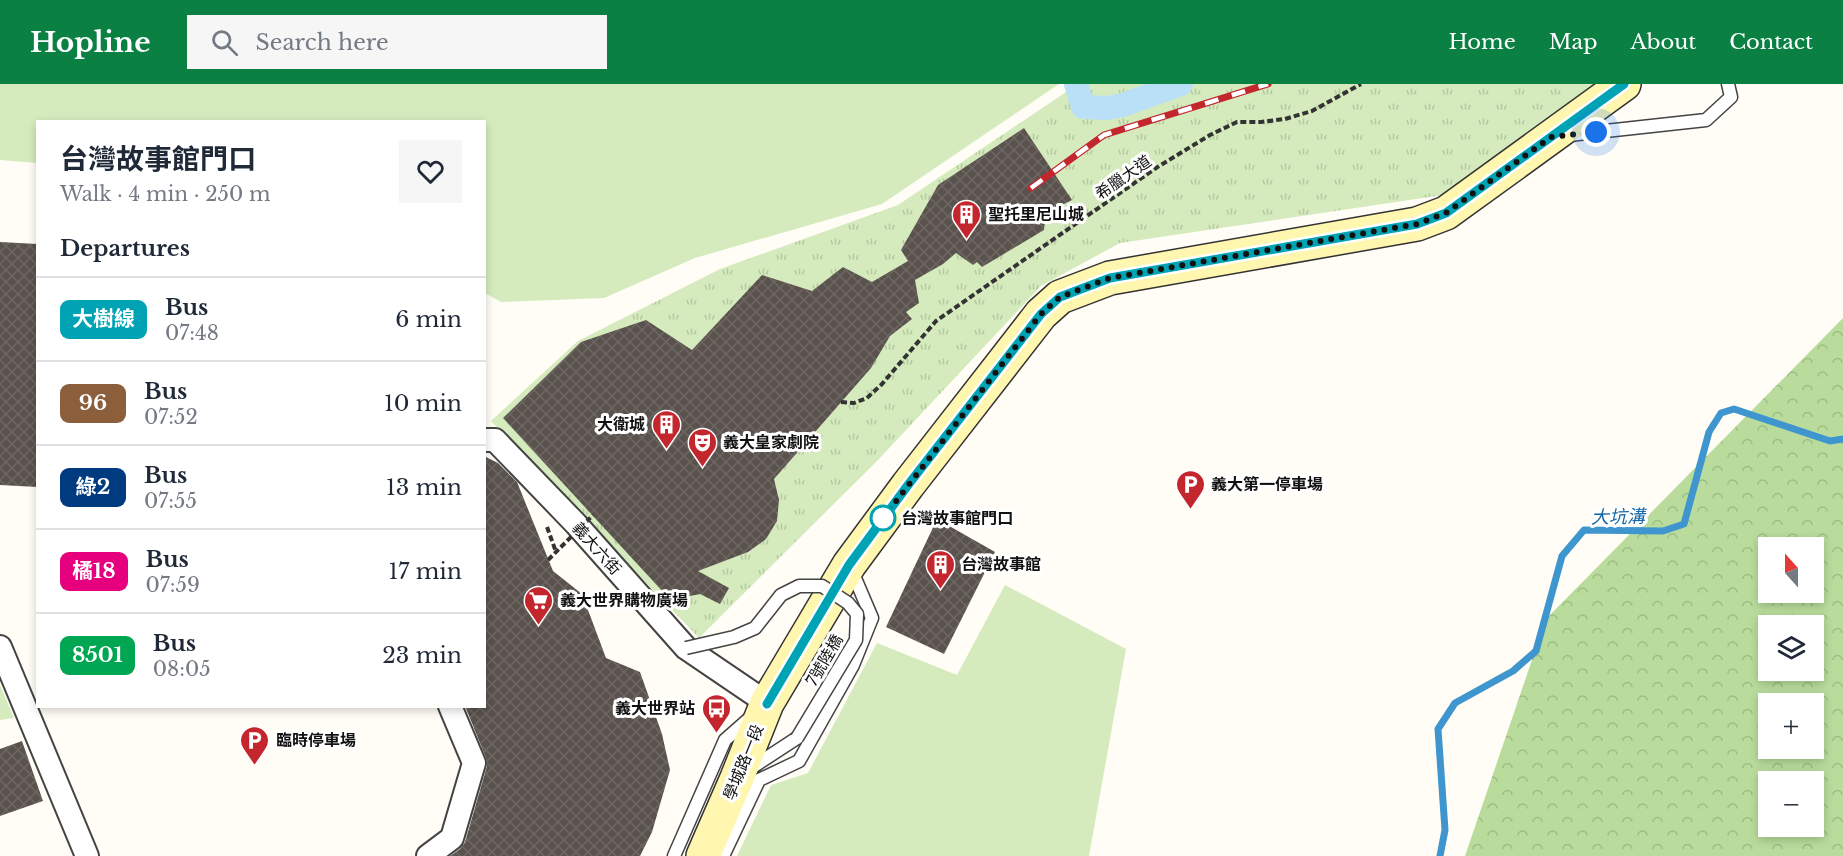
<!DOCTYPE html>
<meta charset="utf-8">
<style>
:root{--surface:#fff;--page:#f6f6f7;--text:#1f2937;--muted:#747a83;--line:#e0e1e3;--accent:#0b8043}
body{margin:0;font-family:"Libre Baskerville","Noto Sans TC",serif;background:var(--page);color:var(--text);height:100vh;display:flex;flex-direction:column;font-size:22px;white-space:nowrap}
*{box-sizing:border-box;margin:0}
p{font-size:20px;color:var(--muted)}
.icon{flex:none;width:33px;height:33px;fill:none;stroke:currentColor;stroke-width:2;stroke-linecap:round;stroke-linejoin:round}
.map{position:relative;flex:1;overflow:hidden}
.panel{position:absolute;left:36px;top:36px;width:450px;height:588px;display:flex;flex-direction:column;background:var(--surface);border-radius:0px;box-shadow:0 3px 9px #0003}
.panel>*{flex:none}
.badge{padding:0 12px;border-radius:9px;font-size:21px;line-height:39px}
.needle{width:39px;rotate:339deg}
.buttons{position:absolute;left:1758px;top:453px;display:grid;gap:12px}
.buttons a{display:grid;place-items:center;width:66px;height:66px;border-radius:0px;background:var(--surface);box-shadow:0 3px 9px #0003;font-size:30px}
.you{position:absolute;width:30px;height:30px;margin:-15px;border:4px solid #fff;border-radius:50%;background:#1a73e8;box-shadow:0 0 0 9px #1a73e833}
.map>.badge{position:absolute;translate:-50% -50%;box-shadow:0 0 0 3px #fff}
h2{padding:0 24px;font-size:22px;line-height:54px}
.round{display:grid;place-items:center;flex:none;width:63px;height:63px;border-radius:0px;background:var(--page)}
.head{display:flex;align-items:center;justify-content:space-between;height:102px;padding:0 24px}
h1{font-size:28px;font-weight:700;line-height:45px}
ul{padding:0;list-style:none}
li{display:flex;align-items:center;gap:18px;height:84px;padding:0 24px;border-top:2px solid var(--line)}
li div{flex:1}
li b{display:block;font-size:22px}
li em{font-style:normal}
li .badge{min-width:66px;font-weight:700;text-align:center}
header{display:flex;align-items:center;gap:36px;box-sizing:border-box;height:84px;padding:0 30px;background:var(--accent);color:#fff}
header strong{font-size:28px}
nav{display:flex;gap:33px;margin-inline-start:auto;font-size:21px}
.search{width:420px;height:54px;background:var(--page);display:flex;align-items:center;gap:15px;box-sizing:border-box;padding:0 21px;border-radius:0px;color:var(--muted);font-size:22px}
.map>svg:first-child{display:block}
.grass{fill:#d5ebbd}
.forest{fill:url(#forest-crowns);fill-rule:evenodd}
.park{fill:url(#park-tufts)}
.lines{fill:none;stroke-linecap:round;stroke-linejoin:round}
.stream{stroke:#3f96cf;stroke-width:7}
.canal{stroke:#b9e0f7;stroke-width:24}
.building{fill:url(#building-cross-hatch)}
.lane-casing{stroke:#444;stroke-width:15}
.street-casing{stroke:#444;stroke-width:26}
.secondary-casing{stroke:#333;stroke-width:36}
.path{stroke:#333;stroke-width:4;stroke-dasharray:6 3;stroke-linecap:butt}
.lane{stroke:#fff;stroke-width:12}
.street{stroke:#fff;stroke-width:22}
.secondary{stroke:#fff6b0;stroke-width:33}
.rail-casing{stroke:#c4262e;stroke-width:7}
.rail{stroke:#fff;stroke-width:4.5;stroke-dasharray:14;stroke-linecap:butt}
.lane-bridge-casing{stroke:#444;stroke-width:15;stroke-linecap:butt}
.path-bridge{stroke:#333;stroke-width:4;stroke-dasharray:6 3;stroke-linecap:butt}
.lane-bridge{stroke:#fff;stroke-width:12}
.line-casing{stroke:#fff;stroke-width:14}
.line{stroke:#00a3b4;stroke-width:9}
.walk{stroke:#111;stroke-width:6;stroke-dasharray:0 10.8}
.stop-dot{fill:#fff;stroke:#00a3b4;stroke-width:3}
.labels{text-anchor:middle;stroke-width:6;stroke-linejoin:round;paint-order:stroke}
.street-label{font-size:16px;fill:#111;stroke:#fff}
.poi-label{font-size:16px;font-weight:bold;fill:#111;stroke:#fff;text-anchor:start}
.stop-label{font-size:16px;font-weight:bold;fill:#111;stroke:#fff;text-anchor:start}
.water-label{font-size:18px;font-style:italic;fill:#1768a6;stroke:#fff}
</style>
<header>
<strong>Hopline</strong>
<div class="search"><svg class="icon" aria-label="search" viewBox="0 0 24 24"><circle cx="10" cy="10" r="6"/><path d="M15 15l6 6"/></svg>Search here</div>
<nav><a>Home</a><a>Map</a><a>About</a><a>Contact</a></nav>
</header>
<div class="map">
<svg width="1843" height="772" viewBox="0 0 1843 772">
<defs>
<pattern id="forest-crowns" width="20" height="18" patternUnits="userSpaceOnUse" patternTransform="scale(1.5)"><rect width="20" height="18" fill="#b9dc9c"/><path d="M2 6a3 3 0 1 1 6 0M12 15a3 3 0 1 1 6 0" fill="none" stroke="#9ebc85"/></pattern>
<pattern id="park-tufts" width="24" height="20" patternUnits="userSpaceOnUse" patternTransform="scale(1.5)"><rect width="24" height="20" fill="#d5ebbd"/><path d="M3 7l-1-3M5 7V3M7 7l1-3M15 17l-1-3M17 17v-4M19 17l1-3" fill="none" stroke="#b6c8a1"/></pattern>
<pattern id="building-cross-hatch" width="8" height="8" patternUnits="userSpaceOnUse" patternTransform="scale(1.5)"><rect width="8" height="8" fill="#5a524d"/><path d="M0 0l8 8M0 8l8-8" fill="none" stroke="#6d6662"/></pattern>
</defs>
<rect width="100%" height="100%" fill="#fffdf5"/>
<path class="grass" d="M0,0H1059L882,120L695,174L604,214L501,218L485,209L484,38H38L37,79L0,76Z
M1005,501L1126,565L1089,772H737L771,701L808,689L877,559L957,591Z
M0,601L14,634L0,636Z"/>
<path class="forest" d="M1843,234V772H1465L1546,535ZM1768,464H1814V508H1768ZM1768,542H1814V586H1768ZM1768,620H1814V664H1768ZM1768,698H1814V742H1768Z"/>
<path class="park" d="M1078,0H1597L1443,111L1120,159L1041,202L877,377L699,554L491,337L578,257L720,185L898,121Z"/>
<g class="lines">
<path class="stream" d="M1440,772L1445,746L1438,645L1455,619L1513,587L1536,567L1562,472L1584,446L1663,447L1684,440L1709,348L1721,329L1734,325L1830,357L1843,355"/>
<path class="canal" d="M1076,0L1083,23L1108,24L1123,21L1181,0"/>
</g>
<path class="building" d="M1024,44L1072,116L1046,129L1044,146L982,183L977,178L973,181L956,169L943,180L915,196L919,219L906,228L912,235L890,252L871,284L774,395L779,416L777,437L766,455L748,468L698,487L729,504L720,520L700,510L690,512L675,521L503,334L581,258L646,236L692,266L762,191L812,207L843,183L872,198L908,177L901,166L938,101Z
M0,158L38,160V403L0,401Z
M484,372L498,379L517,398L553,487L582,510L606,574L640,588L662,650L670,686L652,748L640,772H450L460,765L465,758L487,682L486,674L465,622H484Z
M937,435L995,468L944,570L886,543Z
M22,657L43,717L0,732V665Z"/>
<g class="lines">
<defs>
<path id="lane" d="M1569,51L1706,36L1731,13L1728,0
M748,686L797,654
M674,772L725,656L750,634
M723,772L759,696L799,677L853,581L872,534L852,487"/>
<path id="street" d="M484,356H495L576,440L686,564L767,619
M0,563L87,772
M428,772L452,754L474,679L450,622"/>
<path id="secondary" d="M703,772L737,694L767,619L849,481L908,401L1041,230L1060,213L1110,194L1417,140L1446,129L1624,0"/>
</defs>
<use href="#lane" class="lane-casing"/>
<use href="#street" class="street-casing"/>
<use href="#secondary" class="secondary-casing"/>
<path class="path" d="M841,318L854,319L867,314L882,300L936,237L1156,84L1210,51L1237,38H1261L1285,35L1312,27L1361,0
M547,443L556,468"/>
<use href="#lane" class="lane"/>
<use href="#street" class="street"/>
<use href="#secondary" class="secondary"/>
<defs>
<path id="rail" d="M1031,104L1104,51L1268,0"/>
</defs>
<use href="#rail" class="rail-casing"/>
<use href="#rail" class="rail"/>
<defs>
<path id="lane-bridge" d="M686,564L734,553L755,544L781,511L799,502H822L848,519L857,530L856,556L797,654"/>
</defs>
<use href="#lane-bridge" class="lane-bridge-casing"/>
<path class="path-bridge" d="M548,476L593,431"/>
<use href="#lane-bridge" class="lane-bridge"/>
</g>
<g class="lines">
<defs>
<path id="line" d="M767,620L849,481L908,401L1041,230L1060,213L1110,194L1417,140L1446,129L1624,0"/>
</defs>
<use href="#line" class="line-casing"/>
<use href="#line" class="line"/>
<path class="walk" d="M883,434L1041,230L1060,213L1110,194L1417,140L1446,129L1551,53L1596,48"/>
</g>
<defs>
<symbol id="building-pin" viewBox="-11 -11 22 30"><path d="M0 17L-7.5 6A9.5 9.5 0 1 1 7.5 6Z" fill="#c4262e" stroke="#fff"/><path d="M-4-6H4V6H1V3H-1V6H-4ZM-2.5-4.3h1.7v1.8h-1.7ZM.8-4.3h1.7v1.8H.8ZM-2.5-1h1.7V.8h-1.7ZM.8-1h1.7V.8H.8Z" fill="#fff"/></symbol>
<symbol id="theatre-pin" viewBox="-11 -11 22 30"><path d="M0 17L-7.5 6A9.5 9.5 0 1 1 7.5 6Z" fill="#c4262e" stroke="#fff"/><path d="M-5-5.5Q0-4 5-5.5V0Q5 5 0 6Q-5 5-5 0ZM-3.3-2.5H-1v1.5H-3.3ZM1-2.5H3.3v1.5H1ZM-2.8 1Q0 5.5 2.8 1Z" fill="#fff"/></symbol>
<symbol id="parking-pin" viewBox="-11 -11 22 30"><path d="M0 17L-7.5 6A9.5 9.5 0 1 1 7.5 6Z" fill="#c4262e" stroke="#fff"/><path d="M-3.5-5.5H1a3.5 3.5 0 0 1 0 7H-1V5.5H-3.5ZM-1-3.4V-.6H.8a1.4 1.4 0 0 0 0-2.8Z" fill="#fff"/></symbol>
<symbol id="supermarket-pin" viewBox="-11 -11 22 30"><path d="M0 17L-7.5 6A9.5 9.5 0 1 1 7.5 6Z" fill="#c4262e" stroke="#fff"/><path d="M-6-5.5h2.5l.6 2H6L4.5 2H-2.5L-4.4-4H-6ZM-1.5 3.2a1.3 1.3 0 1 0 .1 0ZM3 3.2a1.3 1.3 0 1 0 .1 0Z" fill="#fff"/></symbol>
<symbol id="bus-pin" viewBox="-11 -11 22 30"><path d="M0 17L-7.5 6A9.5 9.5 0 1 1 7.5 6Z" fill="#c4262e" stroke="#fff"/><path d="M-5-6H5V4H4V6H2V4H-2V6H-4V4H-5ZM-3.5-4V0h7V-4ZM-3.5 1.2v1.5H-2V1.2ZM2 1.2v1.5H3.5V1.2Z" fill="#fff"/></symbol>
</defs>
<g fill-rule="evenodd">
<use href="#building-pin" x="950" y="114" width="33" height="45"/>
<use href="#building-pin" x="650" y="324" width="33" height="45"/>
<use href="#theatre-pin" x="686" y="342" width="33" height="45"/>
<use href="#parking-pin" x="1174" y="384" width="33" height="45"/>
<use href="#building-pin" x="924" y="464" width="33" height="45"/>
<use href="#supermarket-pin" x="522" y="500" width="33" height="45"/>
<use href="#bus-pin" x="700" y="608" width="33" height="45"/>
<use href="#parking-pin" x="238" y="640" width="33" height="45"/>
</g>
<circle class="stop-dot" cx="883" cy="434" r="12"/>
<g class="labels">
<g class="street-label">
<text transform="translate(1123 93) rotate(-35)" y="6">希臘大道</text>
<text transform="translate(597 464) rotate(48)" y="6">義大六街</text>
<text transform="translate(824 576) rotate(-60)" y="6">7號陸橋</text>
<text transform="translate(743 678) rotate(-68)" y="6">學城路一段</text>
</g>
<g class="poi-label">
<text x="988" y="136">聖托里尼山城</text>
<text x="645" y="346" text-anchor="end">大衛城</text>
<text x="723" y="364">義大皇家劇院</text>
<text x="1211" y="406">義大第一停車場</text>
<text x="961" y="486">台灣故事館</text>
<text x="560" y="522">義大世界購物廣場</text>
<text x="695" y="630" text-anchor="end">義大世界站</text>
<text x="276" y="662">臨時停車場</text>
</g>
<g class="stop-label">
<text x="901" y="440">台灣故事館門口</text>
</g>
<g class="water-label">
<text transform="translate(1618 433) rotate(-1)" y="6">大坑溝</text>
</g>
</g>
</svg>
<div class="buttons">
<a><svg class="needle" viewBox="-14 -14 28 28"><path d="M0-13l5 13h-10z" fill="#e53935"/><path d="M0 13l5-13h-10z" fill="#747a83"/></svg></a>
<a><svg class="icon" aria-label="layers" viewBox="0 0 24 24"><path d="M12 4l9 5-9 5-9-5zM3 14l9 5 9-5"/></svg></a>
<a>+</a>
<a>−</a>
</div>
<div class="you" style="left:1596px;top:48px"></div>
<section class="panel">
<div class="head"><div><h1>台灣故事館門口</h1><p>Walk · 4 min · 250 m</p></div><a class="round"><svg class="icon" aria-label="heart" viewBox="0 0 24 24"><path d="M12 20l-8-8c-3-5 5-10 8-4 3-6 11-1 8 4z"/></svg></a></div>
<h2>Departures</h2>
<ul>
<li><span class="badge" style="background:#00a3b4;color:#fff">大樹線</span><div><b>Bus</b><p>07:48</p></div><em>6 min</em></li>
<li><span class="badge" style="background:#8b5e3c;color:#fff">96</span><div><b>Bus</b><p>07:52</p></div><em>10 min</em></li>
<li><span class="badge" style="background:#003b80;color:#fff">綠2</span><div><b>Bus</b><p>07:55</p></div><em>13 min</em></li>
<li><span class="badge" style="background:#e6007e;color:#fff">橘18</span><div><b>Bus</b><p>07:59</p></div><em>17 min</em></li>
<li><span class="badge" style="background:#00a651;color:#fff">8501</span><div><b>Bus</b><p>08:05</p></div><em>23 min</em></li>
</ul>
</section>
</div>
